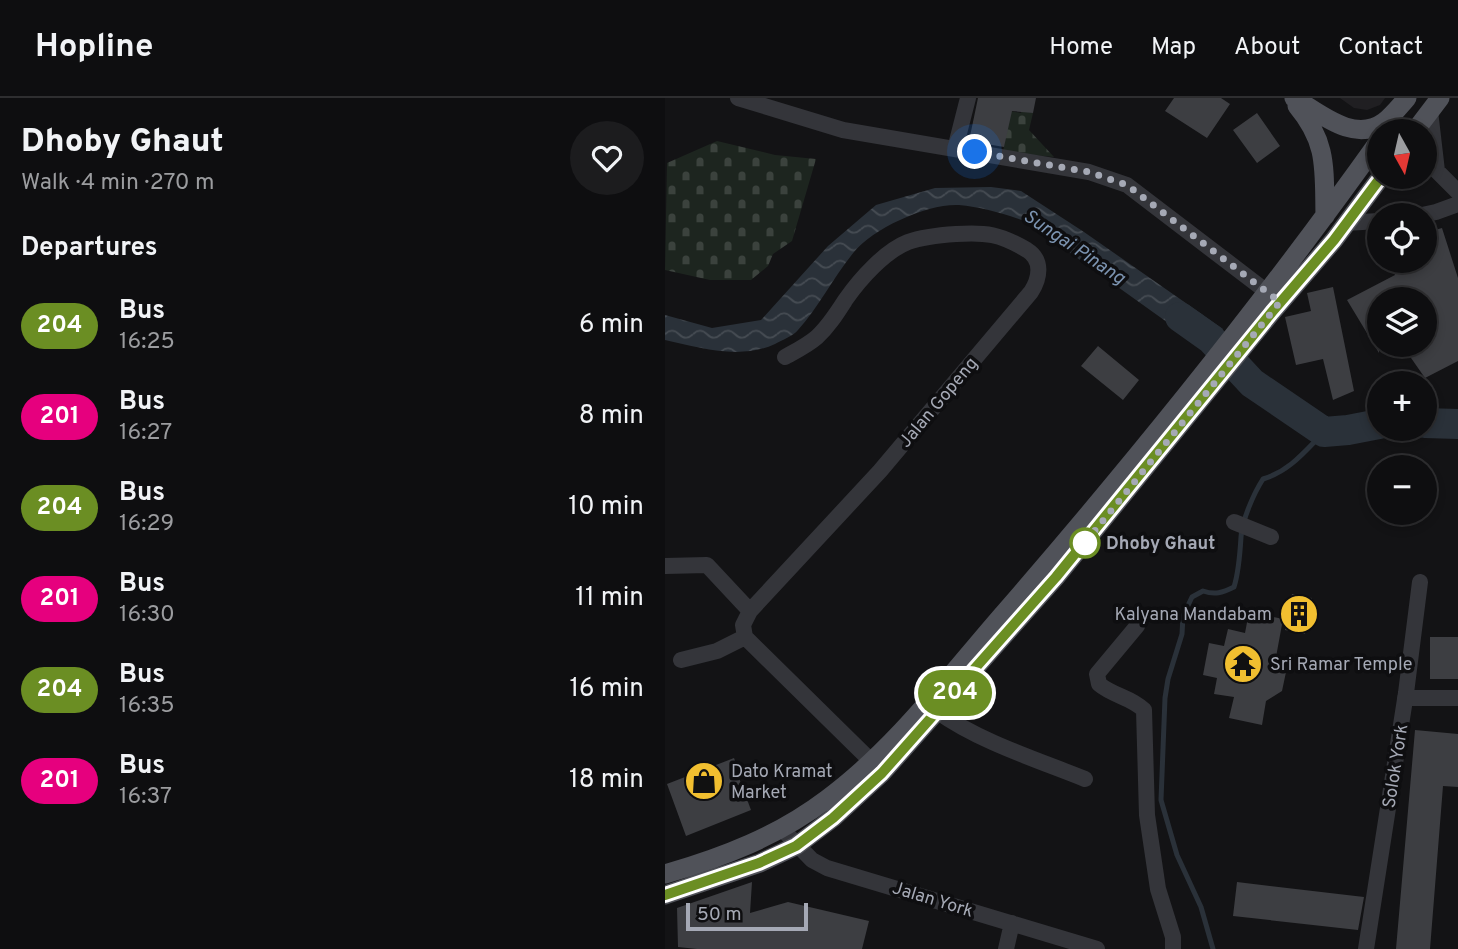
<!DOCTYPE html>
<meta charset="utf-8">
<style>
:root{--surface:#0e0e10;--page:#1c1c1e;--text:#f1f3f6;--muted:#9b9c9f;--line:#2e2e30}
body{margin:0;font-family:Overpass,sans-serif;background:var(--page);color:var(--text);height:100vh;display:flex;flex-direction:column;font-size:26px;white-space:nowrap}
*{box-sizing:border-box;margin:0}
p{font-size:23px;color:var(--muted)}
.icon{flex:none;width:38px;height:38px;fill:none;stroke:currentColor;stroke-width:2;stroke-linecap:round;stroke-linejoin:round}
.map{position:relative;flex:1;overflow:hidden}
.panel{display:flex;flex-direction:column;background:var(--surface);width:665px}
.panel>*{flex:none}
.badge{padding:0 14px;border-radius:23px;font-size:24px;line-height:46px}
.needle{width:46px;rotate:172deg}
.fabs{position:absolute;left:702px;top:21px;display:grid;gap:14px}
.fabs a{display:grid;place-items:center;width:70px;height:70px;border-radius:50%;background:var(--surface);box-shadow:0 4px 10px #0003,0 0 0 2px var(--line);font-size:35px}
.scale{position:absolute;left:21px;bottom:18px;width:122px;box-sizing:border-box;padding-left:7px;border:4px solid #a5a9b5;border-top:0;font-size:19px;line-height:24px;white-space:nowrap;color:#a5a9b5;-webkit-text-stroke:5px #0e0e10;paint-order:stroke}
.you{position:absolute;width:35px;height:35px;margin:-18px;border:5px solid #fff;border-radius:50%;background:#1a73e8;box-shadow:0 0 0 10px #1a73e833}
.map>.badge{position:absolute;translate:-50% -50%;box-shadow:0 0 0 4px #fff}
h2{padding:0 21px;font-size:26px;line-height:63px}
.round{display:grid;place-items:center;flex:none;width:74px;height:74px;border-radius:37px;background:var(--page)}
.headline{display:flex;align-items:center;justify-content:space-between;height:119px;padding:0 21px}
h1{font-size:33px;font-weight:800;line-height:52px}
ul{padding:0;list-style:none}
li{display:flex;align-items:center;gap:21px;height:91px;padding:0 21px}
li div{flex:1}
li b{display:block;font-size:26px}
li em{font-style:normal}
li .badge{min-width:77px;font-weight:700;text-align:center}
header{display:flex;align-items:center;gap:42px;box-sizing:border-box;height:98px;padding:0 35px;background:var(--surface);border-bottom:2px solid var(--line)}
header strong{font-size:33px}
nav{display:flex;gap:38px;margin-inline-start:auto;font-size:24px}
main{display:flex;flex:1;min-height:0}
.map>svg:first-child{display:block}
.built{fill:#201f22}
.cemetery{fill:url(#cemetery-stones)}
.water{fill:url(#water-waves)}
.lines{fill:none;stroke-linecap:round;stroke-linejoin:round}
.stream{stroke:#2a3139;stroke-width:5}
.river{stroke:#2a3139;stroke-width:30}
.building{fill:#3d3e42}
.minor{stroke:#34353a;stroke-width:16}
.major{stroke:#505259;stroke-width:19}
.line-casing{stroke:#fff;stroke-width:16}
.line{stroke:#6b8e23;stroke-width:10}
.walk{stroke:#a5a9b5;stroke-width:7;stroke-dasharray:0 12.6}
.stop-dot{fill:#fff;stroke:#6b8e23;stroke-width:3.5}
.labels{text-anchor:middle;stroke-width:7;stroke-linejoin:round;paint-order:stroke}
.street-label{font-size:18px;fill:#a5a9b5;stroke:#0e0e10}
.stop-label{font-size:18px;font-weight:bold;fill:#a5a9b5;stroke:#0e0e10;text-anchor:start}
.poi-label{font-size:18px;fill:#a5a9b5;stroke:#0e0e10;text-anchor:start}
.water-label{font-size:19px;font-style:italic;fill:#7c94b1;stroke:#0e0e10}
</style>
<header>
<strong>Hopline</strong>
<nav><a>Home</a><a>Map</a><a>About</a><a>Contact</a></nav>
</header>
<main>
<section class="panel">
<div class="headline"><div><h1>Dhoby Ghaut</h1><p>Walk · 4 min · 270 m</p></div><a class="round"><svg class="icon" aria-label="heart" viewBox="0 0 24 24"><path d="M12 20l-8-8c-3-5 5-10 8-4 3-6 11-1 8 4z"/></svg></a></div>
<h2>Departures</h2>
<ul>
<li><span class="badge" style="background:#6b8e23;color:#fff">204</span><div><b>Bus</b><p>16:25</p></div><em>6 min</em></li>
<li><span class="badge" style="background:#e6007e;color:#fff">201</span><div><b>Bus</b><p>16:27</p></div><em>8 min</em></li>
<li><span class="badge" style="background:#6b8e23;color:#fff">204</span><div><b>Bus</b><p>16:29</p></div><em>10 min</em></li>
<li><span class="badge" style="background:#e6007e;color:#fff">201</span><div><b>Bus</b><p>16:30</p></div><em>11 min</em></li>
<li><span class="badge" style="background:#6b8e23;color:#fff">204</span><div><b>Bus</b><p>16:35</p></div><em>16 min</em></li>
<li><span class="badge" style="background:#e6007e;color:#fff">201</span><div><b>Bus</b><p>16:37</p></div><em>18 min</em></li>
</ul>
</section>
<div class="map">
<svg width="793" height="851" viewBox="0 0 793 851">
<defs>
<pattern id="cemetery-stones" width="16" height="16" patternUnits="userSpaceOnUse" patternTransform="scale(1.75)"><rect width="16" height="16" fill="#1d251f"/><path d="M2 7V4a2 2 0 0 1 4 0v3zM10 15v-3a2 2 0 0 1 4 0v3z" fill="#3b423d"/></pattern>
<pattern id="water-waves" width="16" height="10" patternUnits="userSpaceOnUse" patternTransform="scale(1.75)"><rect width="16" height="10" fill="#2a3139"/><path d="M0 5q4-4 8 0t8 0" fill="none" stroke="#464c53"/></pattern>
</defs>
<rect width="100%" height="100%" fill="#131315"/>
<path class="built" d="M675,0H720L715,7L702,12L689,10Z"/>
<path class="cemetery" d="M357,12L368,15L364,32L389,59L338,54L345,13L356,15Z
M52,43L110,57L151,61L127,143L108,156L103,168L86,182H45L0,172L2,65Z"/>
<path class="water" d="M326,89L356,93L419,134L558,231L541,252L362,124C341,116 316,109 294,107C264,105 208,130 189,154C169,178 154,209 133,232C128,238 117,242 110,246C75,262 36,250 0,242V217L47,230L96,222L163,148L211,107L270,90Z"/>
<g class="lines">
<path class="stream" d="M548,851L536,809L512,757L496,702L500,600L503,581L517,536L518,518L527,499L538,493C550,497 557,495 569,489C574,473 575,456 576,439C577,422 589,395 598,381C625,373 640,353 659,334"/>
<path class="river" d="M515,219L546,241L587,285L659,334L683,332L714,326
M760,325L793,326"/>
</g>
<path class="building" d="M313,0H371L368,15L347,13L339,49L304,43Z
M509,0H556L565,6L542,40L500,13Z
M592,15L615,48L592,65L568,32Z
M777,130L793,180V263L760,280L737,247H760V201H714V255L682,202L730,177L724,163H760V135Z
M668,189L689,293L668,302L658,261L631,267L620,219L646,213L642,195Z
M433,248L474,282L458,302L416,268Z
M627,496L647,500L640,536L620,532Z
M584,514L618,521L611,559L621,574L617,593L601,603L597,627L564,620L569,599L549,596L552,580L538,577L544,545L559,548L563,531L580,535Z
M765,539H793V581H765Z
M750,632L793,636V689L778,688L765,851H731Z
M69,660L76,679L74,680L86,712L21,738L2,686Z
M87,784L85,815L123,804L204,823L197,851H32L13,849L12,810Z
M572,784L699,799L693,832L568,818Z"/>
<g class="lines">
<path class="minor" d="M73,0L178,32L424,74L462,87L610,200
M765,13L772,73L793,94
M290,51L303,0
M757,117L771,114L793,106
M681,125L714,123
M120,259C131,253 143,247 152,239C164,228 172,215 181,201C195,181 220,153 243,144C257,139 276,137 291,136C321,134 335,136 362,152C378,162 375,180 366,194L215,373L85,513L78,527L80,539L207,664
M569,424L606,439
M0,468L42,467L85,513
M472,528L432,576L434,586C448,598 466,599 479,612L482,717L493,791L508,839V851
M16,562L52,553L80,539
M740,600H793
M273,614C315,644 373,662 420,681
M117,731L147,762L162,770L432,851
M341,851L347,825
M701,851L741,595L755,484"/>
<path class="major" d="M629,0C655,15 689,46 719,24C727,18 735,8 742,0
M632,8C663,45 659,71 660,118
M750,33L775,0
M0,776C59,759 113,738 162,701C231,650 284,578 340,514C471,363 598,206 714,43
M0,797L95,765L131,748L168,720L217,675L391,479L607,214L669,142L716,79"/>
</g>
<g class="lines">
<defs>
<path id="line" d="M0,797L94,765L131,748L168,720L217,675L391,479L607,214L669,142L716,79"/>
</defs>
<use href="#line" class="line-casing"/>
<use href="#line" class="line"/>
<path class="walk" d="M310,54L424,74L462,87L615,204L420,445"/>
</g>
<defs>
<symbol id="building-disc" viewBox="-11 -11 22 22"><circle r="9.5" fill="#f1bf30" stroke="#0e0e10"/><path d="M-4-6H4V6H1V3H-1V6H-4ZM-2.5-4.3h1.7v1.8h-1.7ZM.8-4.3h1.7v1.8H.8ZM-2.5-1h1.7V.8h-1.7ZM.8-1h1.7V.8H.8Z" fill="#111"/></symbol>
<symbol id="temple-disc" viewBox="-11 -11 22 22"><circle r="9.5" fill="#f1bf30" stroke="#0e0e10"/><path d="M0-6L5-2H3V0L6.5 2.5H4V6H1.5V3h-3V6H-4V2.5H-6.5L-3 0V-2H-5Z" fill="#111"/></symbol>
<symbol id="shop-disc" viewBox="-11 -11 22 22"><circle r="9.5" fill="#f1bf30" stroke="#0e0e10"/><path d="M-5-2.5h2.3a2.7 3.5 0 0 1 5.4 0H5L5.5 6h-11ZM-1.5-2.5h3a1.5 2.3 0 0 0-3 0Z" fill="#111"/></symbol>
</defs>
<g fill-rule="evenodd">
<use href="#building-disc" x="612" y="494" width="44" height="44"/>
<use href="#temple-disc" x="556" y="544" width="44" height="44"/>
<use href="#shop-disc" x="17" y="661" width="44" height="44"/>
</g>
<circle class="stop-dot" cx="420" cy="445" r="14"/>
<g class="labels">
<g class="street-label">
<text transform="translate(273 304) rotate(-50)" y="6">Jalan Gopeng</text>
<text transform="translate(730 668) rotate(-81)" y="6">Solok York</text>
<text transform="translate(268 801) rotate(17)" y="6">Jalan York</text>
</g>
<g class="stop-label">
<text x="441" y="451">Dhoby Ghaut</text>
</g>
<g class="poi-label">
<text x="607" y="522" text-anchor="end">Kalyana Mandabam</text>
<text x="605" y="572">Sri Ramar Temple</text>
<text x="66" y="679">Dato Kramat<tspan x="66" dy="21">Market</tspan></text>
</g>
<g class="water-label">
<text transform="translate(410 148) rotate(34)" y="7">Sungai Pinang</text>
</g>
</g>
</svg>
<div class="fabs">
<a><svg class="needle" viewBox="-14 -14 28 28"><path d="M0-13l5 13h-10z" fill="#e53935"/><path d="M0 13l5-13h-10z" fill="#9b9c9f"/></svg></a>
<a><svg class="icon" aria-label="locate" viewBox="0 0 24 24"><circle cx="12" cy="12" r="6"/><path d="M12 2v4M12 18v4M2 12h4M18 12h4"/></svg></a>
<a><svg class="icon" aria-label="layers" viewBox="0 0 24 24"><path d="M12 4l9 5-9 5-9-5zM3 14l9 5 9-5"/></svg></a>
<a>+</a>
<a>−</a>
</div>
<div class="scale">50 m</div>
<div class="you" style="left:310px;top:54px"></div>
<b class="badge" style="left:290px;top:595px;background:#6b8e23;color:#fff">204</b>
</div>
</main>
